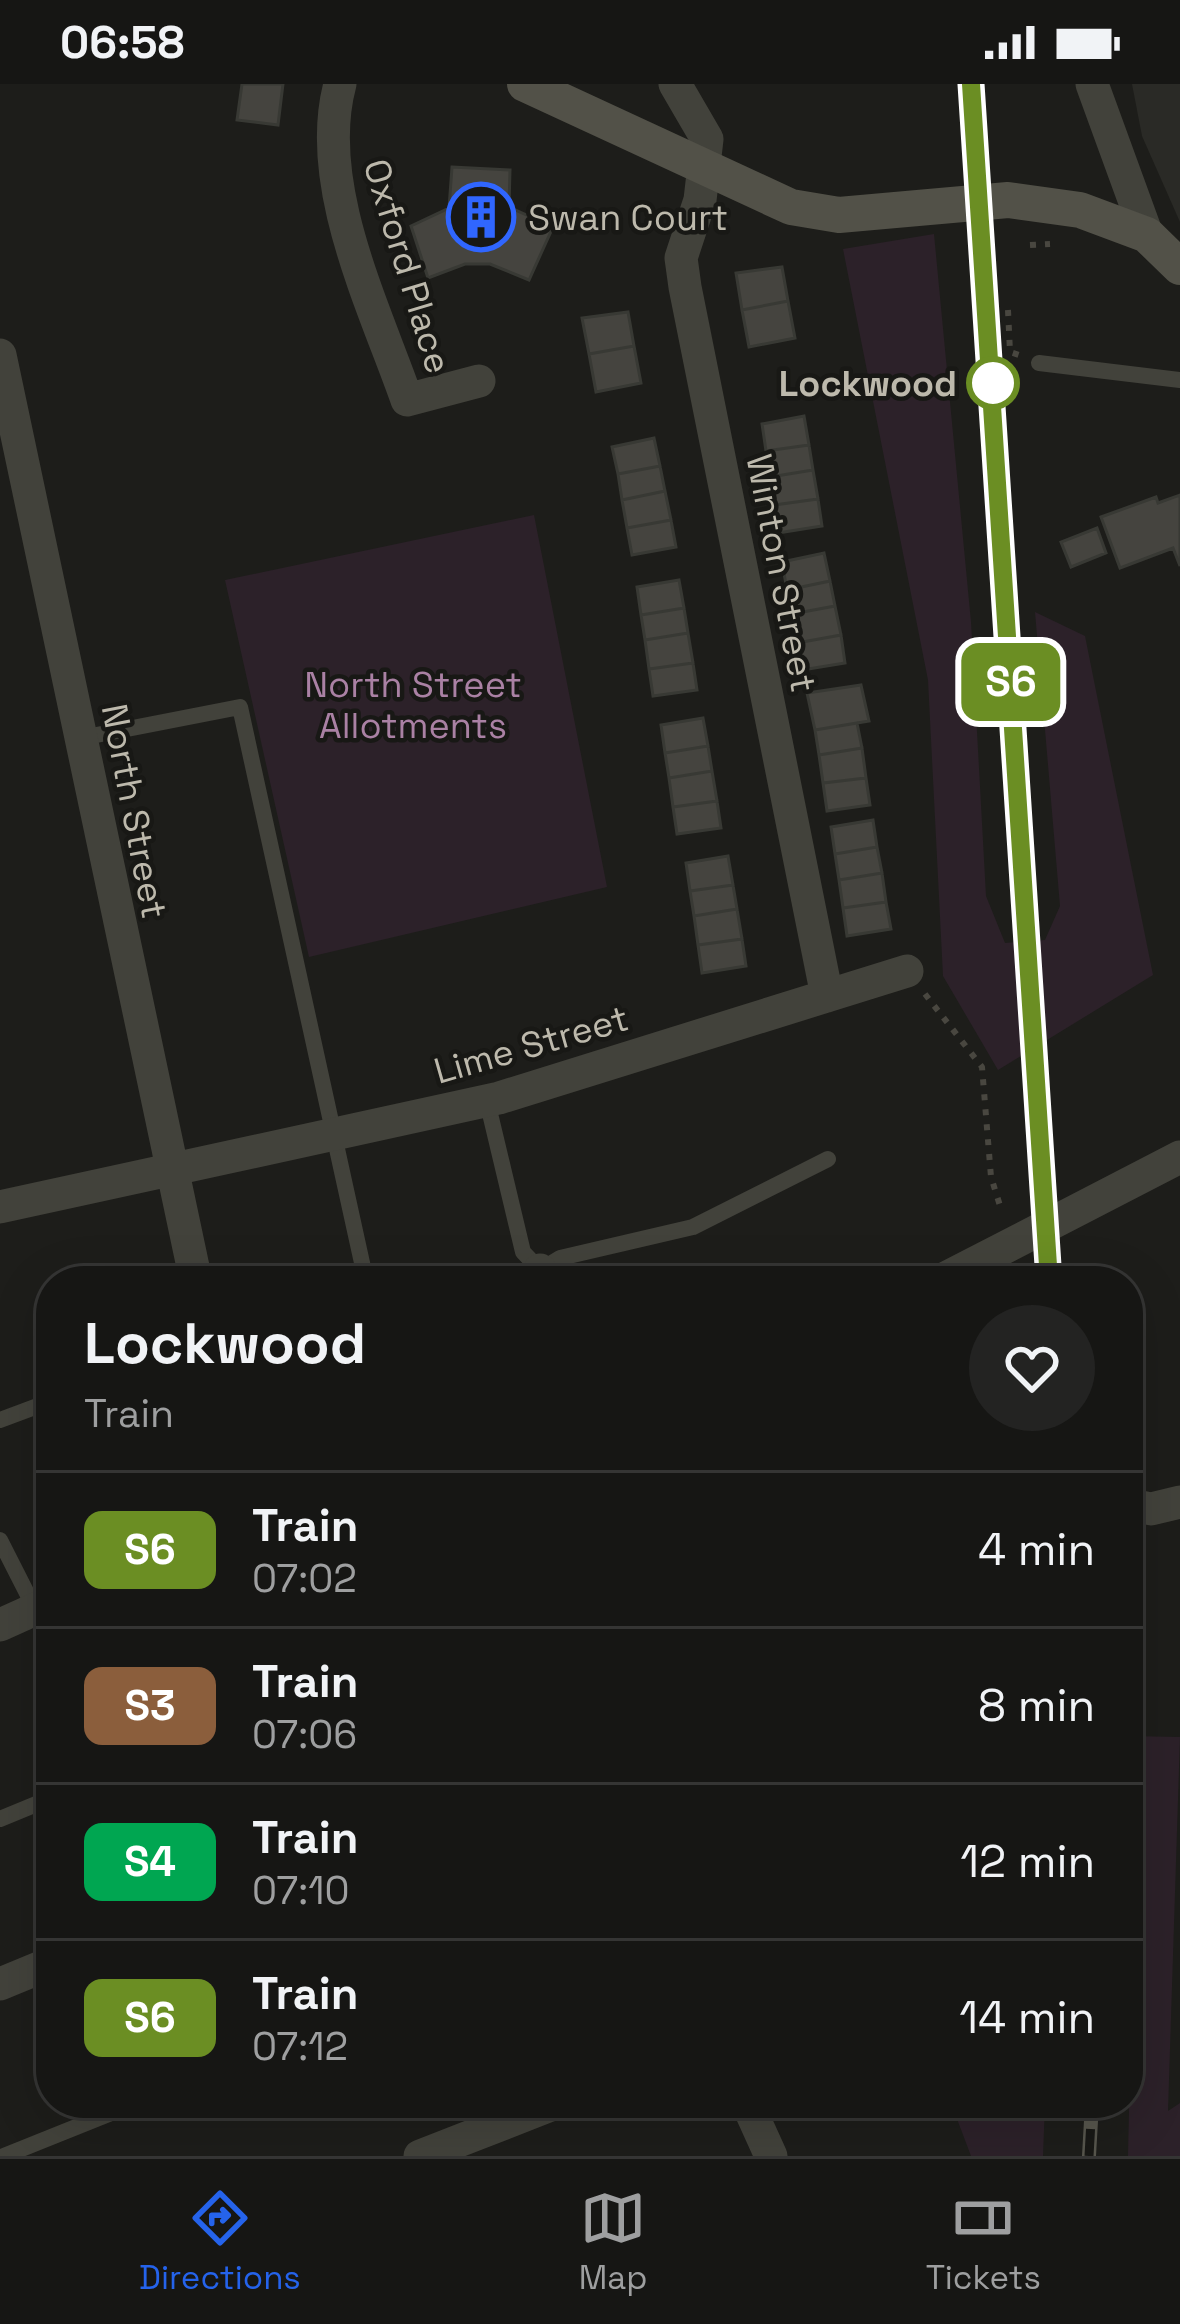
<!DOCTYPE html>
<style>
:root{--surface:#161614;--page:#232322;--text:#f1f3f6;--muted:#9e9fa0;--line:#353534;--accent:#2563eb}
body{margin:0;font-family:"Space Grotesk",sans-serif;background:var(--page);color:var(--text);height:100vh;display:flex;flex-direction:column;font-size:45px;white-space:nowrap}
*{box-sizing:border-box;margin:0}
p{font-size:39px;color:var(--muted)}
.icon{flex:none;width:66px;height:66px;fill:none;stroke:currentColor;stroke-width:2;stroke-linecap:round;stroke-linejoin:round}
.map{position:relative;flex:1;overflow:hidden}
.panel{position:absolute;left:36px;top:1182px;width:1107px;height:852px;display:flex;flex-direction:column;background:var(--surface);border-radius:48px;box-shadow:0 12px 48px #0002,0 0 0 3px var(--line)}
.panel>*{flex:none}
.badge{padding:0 24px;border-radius:18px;font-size:42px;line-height:78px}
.map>.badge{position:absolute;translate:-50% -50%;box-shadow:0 0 0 6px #fff}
.round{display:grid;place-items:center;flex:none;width:126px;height:126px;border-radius:63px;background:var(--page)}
.headline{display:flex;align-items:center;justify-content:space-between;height:204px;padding:0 48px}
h1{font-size:57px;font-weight:700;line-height:90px}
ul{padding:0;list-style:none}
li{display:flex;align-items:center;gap:36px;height:156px;padding:0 48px;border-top:3px solid var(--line)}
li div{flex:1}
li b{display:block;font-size:45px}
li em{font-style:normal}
li .badge{min-width:132px;font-weight:700;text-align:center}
.status{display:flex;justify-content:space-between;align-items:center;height:84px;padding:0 60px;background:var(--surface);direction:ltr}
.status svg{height:33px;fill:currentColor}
.dock{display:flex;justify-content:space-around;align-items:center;height:168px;border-top:3px solid var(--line);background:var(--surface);font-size:33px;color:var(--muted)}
.dock a{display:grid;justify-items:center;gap:6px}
.dock .on{color:var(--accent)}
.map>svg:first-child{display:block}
.built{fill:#2a2a26}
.green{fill:#2c2129}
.building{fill:#45443f;stroke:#383934;stroke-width:3}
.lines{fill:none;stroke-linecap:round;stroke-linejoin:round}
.path{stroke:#494740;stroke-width:6;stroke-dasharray:6 9;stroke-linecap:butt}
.lane{stroke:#42423b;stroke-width:16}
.street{stroke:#42423b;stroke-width:33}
.secondary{stroke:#525148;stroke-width:36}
.rail-casing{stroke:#57564d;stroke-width:14}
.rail{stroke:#181815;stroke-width:9;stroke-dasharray:27;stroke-linecap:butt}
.line-casing{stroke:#fff;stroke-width:27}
.line{stroke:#6b8e23;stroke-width:18}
.stop-dot{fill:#fff;stroke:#6b8e23;stroke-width:6}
.labels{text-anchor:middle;stroke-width:9;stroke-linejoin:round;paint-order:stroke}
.poi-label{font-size:36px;fill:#bdb9ac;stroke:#181815;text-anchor:start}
.street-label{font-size:36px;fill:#bdb9ac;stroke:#181815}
.stop-label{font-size:36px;font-weight:bold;fill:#bdb9ac;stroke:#181815;text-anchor:end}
.park-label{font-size:36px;fill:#aa81a4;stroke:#181815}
</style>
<div class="status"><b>06:58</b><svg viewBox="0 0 49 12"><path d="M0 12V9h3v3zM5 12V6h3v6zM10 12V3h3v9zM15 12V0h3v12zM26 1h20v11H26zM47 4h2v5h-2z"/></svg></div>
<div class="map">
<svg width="1180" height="2072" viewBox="0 0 1180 2072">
<rect width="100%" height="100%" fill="#1d1d1a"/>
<path class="built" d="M1132,0H1180V138L1142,52Z"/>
<path class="green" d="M934,150L971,538L986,812L1005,859L1045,856L1060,822L1035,528L1085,552L1153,891L998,986L943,892L928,596L843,165Z
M534,431L607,803L309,873L225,496Z
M1128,1652L1180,1653L1168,2027L1180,2019V2072H1128L1134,1801L1128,1799Z
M951,2019H1045L1043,2072H971Z"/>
<path class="building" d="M242,0H283L278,41L237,36Z
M452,83L510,86L509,123L553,143L529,196L490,180H465L428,194L411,142L449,124Z
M782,183L788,217L742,226L736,189Z
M788,217L795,254L749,263L742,226Z
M628,228L634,262L589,270L582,234Z
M634,262L641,299L596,308L589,270Z
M804,332L809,361L766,367L762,340Z
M654,354L660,382L618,390L612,363Z
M809,361L813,386L770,393L766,367Z
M660,382L665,407L622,416L618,390Z
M813,386L818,415L774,421L770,393Z
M665,407L671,436L627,444L622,416Z
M1180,411V482L1173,464L1120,484L1101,433L1156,413L1158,419Z
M818,415L822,442L778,449L774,421Z
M671,436L676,463L632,471L627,444Z
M1097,444L1106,469L1071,483L1061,458Z
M824,469L830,497L787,506L782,478Z
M679,496L684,524L641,531L637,503Z
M830,497L835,522L792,530L787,506Z
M835,522L841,551L797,559L792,530Z
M684,524L688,549L645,556L641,531Z
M688,549L693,579L649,585L645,556Z
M841,551L845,579L802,586L797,559Z
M693,579L697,606L653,612L649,585Z
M861,601L869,637L815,646L807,609Z
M703,634L708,662L665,669L661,641Z
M857,639L862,664L819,671L815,646Z
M708,662L712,687L669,694L665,669Z
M862,664L866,694L823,699L819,671Z
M712,687L717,717L673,723L669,694Z
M866,694L870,721L827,727L823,699Z
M717,717L721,744L677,750L673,723Z
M873,736L877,763L835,770L831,743Z
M877,763L882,789L839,796L835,770Z
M728,772L733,801L690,807L686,779Z
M882,789L886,818L843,824L839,796Z
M733,801L737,825L694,832L690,807Z
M886,818L891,845L847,852L843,824Z
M737,825L742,855L698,861L694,832Z
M742,855L746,882L702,889L698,861Z"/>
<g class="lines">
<path class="path" d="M1030,161L1050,160
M1008,226L1010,268L1019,271
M925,910L982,983L991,1093L1002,1128"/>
<path class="lane" d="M1039,279L1180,296
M81,654L240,623L366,1197
M487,1017L523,1168L540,1186L560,1174L693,1143L828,1075
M0,1336L51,1317
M0,1456L35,1525
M0,1735L51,1714
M4,2072L136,2019"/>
<path class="street" d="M340,0C313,100 374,222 407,316L479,297
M675,0L707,55L700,116L681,174L685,203L827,912
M1092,0L1147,151
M0,271L196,1197
M0,1123L499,1014L907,887
M540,1186L542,1197
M940,1197L1180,1073
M1128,1420L1151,1425L1180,1418
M0,1541L51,1518
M0,1900L51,1879
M747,2019L771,2072
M420,2072L556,2019"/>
<path class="secondary" d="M525,0L791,123L839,131L1008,116L1080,126L1147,151L1180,183"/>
<defs>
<path id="rail" d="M971,0L1024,820
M1089,2072L1092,2019"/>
</defs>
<use href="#rail" class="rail-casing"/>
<use href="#rail" class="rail"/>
</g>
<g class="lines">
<defs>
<path id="line" d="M971,0L1049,1197"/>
</defs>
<use href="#line" class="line-casing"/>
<use href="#line" class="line"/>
</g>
<defs>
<symbol id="building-ring" viewBox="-11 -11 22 22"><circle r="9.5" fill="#181815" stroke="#3066ff" stroke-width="1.5"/><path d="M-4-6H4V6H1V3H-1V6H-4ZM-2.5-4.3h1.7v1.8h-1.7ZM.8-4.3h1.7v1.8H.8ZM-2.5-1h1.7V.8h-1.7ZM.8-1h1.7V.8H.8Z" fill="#3066ff"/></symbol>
</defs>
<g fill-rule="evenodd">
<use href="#building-ring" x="443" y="95" width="76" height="76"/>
</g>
<circle class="stop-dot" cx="993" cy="299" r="24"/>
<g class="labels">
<g class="poi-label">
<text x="528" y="146">Swan Court</text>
</g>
<g class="street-label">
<text transform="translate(408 182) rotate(73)" y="13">Oxford Place</text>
<text transform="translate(782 489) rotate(79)" y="13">Winton Street</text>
<text transform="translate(135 727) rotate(79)" y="13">North Street</text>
<text transform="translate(531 960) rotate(-16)" y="13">Lime Street</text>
</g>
<g class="stop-label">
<text x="957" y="312">Lockwood</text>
</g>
<g class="park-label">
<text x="413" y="613">North Street<tspan x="413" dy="41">Allotments</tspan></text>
</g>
</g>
</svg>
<b class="badge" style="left:1011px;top:598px;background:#6b8e23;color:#fff">S6</b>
<section class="panel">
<div class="headline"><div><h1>Lockwood</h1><p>Train</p></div><a class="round"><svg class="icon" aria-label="heart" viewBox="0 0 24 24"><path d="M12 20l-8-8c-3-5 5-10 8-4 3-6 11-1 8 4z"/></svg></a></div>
<ul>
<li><span class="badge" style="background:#6b8e23;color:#fff">S6</span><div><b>Train</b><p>07:02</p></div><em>4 min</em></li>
<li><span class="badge" style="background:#8b5e3c;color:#fff">S3</span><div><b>Train</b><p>07:06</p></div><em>8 min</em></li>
<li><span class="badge" style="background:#00a651;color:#fff">S4</span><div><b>Train</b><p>07:10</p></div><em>12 min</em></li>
<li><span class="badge" style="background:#6b8e23;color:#fff">S6</span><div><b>Train</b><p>07:12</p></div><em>14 min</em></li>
</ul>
</section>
</div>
<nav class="dock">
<a class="on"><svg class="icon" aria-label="directions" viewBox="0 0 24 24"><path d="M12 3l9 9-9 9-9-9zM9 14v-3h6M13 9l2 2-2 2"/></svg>Directions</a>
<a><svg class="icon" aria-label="map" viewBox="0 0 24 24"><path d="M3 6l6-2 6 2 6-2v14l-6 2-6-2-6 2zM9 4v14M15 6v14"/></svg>Map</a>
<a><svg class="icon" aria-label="tickets" viewBox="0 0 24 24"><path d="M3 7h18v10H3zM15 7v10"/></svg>Tickets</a>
</nav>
